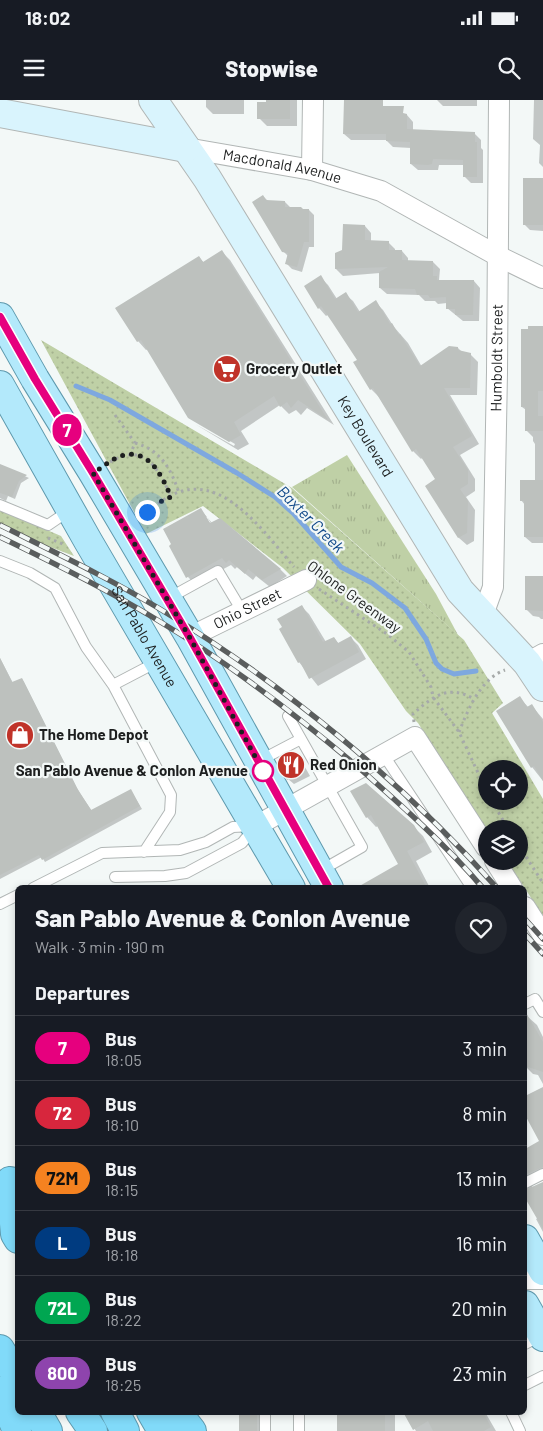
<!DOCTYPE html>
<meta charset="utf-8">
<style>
:root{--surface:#171b24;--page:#20242c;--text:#f1f3f6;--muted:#9ea1a6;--line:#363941}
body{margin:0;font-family:Barlow,sans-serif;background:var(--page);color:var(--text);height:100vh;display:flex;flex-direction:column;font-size:19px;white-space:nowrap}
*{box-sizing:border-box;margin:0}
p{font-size:16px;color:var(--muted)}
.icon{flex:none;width:28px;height:28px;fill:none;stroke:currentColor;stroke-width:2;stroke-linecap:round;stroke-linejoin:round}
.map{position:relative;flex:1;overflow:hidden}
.sheet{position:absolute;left:15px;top:785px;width:512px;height:530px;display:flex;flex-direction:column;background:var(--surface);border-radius:8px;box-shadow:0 2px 8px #0003}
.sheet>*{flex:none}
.badge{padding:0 10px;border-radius:16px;font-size:18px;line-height:32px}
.controls{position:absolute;left:478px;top:660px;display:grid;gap:10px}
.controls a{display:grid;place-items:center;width:50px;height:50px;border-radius:50%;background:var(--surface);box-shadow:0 2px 8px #0003;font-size:25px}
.you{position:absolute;width:25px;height:25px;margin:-12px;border:4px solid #fff;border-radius:50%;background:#1a73e8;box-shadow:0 0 0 8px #1a73e833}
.map>.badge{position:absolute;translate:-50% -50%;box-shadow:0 0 0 2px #fff}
h2{padding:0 20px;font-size:19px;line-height:45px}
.round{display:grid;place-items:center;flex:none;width:52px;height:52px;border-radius:26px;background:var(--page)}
.overview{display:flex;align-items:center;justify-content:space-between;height:85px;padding:0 20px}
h1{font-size:24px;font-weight:800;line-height:38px}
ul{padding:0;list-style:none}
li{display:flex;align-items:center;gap:15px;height:65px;padding:0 20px;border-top:1px solid var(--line)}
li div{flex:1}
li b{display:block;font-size:19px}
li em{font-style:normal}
li .badge{min-width:55px;font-weight:700;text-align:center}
.status{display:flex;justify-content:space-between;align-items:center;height:35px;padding:0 25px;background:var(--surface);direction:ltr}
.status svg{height:14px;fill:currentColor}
header{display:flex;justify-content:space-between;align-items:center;height:65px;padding:0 20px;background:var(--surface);font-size:22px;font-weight:800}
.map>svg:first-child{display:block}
.grass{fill:url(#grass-tufts)}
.park{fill:url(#park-dots);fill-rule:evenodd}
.shadow{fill:#0003;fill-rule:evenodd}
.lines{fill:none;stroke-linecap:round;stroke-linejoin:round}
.stream{stroke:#7ea8df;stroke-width:5}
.building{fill:#bdc1be}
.lane-casing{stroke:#b1b6b5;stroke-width:12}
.street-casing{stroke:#b1b6b5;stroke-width:22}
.secondary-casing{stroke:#b1b6b5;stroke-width:30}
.primary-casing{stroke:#5e99ad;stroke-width:30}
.highway-casing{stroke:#5e99ad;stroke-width:30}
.path{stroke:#a6aaa9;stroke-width:3;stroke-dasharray:2.5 4;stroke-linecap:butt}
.lane{stroke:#fff;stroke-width:10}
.street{stroke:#fff;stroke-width:20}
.secondary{stroke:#d9f4fd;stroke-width:28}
.primary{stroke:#b3e9fb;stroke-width:28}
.highway{stroke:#81daf9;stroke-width:28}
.rail-casing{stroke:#5a5d5d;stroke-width:5.5}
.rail{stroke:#f3f8f7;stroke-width:4;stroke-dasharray:11;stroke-linecap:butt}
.line-casing{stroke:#fff;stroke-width:11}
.line{stroke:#e6007e;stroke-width:8}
.walk{stroke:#1d1f1f;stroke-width:5;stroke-dasharray:0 9}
.stop-dot{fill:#fff;stroke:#e6007e;stroke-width:2.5}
.labels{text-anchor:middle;stroke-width:4.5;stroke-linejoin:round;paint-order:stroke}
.street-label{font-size:15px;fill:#1d1f1f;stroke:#f3f8f7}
.poi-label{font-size:15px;font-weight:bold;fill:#1d1f1f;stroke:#f3f8f7;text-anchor:start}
.stop-label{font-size:15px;font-weight:bold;fill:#1d1f1f;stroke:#f3f8f7;text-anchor:end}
.water-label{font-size:16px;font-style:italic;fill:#0f4889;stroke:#f3f8f7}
</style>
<div class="status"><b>18:02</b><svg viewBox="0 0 49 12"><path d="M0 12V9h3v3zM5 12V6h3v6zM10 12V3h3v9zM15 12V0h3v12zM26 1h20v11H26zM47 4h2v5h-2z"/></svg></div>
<header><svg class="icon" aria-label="menu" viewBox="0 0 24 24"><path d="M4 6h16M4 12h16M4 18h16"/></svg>Stopwise<svg class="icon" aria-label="search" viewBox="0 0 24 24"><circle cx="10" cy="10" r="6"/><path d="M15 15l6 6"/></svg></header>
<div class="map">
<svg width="543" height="1331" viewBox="0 0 543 1331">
<defs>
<pattern id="grass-tufts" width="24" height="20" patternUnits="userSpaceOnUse" patternTransform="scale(1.25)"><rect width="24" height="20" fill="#bfd0a6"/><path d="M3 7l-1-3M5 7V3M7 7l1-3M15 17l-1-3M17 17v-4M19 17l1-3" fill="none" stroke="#a4b28e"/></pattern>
<pattern id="park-dots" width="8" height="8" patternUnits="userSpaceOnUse" patternTransform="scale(1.25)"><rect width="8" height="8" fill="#bfd0a6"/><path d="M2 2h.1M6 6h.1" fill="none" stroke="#a4b28e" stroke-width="1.8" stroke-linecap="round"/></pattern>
</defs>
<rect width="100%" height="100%" fill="#f3f8f7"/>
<path class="grass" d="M347,355L436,494L458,535L292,387Z"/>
<path class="park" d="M41,240L292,388L464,540L503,603L492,613L543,699V816L507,761H519V729H486L418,623L406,611L360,544L283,468L203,406L146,434ZM486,669H519V701H486Z
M0,410L61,436L74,456L0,428Z"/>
<path class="shadow" d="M206,0H244V14H213L206,7Z
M267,0H297V26H267L259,18L267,3Z
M437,0H477V6H443Z
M534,0H543V67L539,63L540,45L533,39Z
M407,15L413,22V31L474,33L481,40V48L483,50V83H471L464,76V65H439L438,70H418L411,64V48L393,47L386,40H351L344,34Z
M543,79V131L530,130L524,124Z
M263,96L268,101L285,102L291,108L309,110L314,115V147H309L302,172L292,169L287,164L289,157L283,151Z
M365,126L371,133V142H388L395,149V151H402L408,158V162H433L440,169L439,180L474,181L480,188L479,221H463L447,208V203L438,204L435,201H425L419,195L387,194L380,188V173L343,176L336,169V154L343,151Z
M222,152L230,160L334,325L307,308L301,315L296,310L289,314L280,305L241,331L249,344L238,350L195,324L234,346L235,344L192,319V320L189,317L148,249L146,250L138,241L199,157L204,163Z
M320,177L328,185L337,199L345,194L353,201L360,212L375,202L383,210L394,227L408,243L422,267L458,248L462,252L470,254L478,262L477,295H450L479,344L460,355L475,379V391L466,397L475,410L474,441L467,445L459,438L426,386L436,380L423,357L421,359L413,351L379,297L371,289L358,260L329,214L326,216L319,208Z
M543,228V443H532L525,437V405L521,400L535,381V344L533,341V337L526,330V310L522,307Z
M0,365L29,378L21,383L15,399L8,396L6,401L0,398Z
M201,410L212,423L280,469L287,476L270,487L256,476L253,480L237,467L235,469L231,465L195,484L188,477ZM205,417H207L214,428Z
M543,478V519H541L539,517L533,516L526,509Z
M302,507L309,514L326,542L334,538L339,544L351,538L358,545L366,559L318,586L299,562Z
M0,558L13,583L22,579L24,582L79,692L92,711L131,691L142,709L45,762L42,757L0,779Z
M520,598L529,608L532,606L543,619V681L532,667Z
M295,654L301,660L310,676L294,684L288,679Z
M352,692L413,726L423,736L432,752L416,761L430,788H359L400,765L378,726L376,727L367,717Z
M528,917L537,925L543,937V984L538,975L533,974L525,966V919Z
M543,988V1080L532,1086L533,1088L543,1083V1132L536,1119L538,1118L525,1096V1050L541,1042L525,1013V998Z
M240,1312H267V1331H240Z
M338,1312H395V1331H338Z
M404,1312H485L496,1331H416Z"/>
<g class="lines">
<path class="stream" d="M76,286L110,300L237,373L275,397L294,414L341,467L372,483L405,508L426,539L436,563L442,569L454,574L476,571"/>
</g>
<path class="building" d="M266,0H290V19H257V2H266Z
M344,0H383V6H404L403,13L407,14V29L475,32V42H477V77H463V60L433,59L432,64L428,65L410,64V42L386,41V34H343Z
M523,78H543V125H523Z
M263,95L266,100L285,101V107H301L303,109H309V142H304L297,167L285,164L288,153L282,152L252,102Z
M343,124L365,125V140L389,141V150H402V160L433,161V176H437V180H474L473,215H455V209H446V197L430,198L428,195H417L415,189L379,188V172L388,167L335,169V153L342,150Z
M222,150L328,320L298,300L291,308L287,302L280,307L274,296L234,322L241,335L229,342L188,318L141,240L137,242L115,208L199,156L203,162Z
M321,175L335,199L346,192L358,212L376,200L390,224L392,223L399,235L400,234L420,266L449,246L458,247V250L471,253L470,288H444L472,336L453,347L468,370V384L460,389L468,401L467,433L458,438L425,386L435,379L416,349L412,352L373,288L370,290L353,262L357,260L332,222L321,206L318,209L304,186Z
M528,226H543V291H538V316H543V331H525V307H521V229H528Z
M0,364L27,375L19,381L12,397L0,393Z
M520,380H543V437H524V401H520Z
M201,408L210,423L220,418L281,469L262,480L248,469L245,474L229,460L226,463L222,458L186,478L169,446L171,444L163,429Z
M525,476H543V511L525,510Z
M302,505L323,542L334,537L338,543L351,536L359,552L309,579L300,562L298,563L279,529L282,527L277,519Z
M0,558L12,582L22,578L77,688L91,710L131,689L140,706L42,760L39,755L0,775Z
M520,596L527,607L532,604L543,622V681L534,666L531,668L496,611Z
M296,652L305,670L287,680L278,662Z
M366,683L414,725L424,742L407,751L427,788H356L398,764L371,715L366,718L350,691Z
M525,911L543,942V972L525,966Z
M543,987V1067L525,1075V1049L539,1041L525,1015V996Z
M543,1082V1129L525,1098V1090Z
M239,1312H257V1331H239Z
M337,1312H385V1331H337Z
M403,1312H483L491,1327L484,1331H433L428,1321L413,1330Z"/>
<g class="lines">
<defs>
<path id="lane" d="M0,405L48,425L70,410
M0,461L30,473L55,488L86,547L113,585
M169,498L218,471L242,511
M288,616L301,639
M383,654L472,788
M259,661L301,639L362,747L320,771
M144,752L170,712L171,695L113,585L157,562
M115,777L165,776L186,773L242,743L254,728
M33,788L102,753L180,750L206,742L233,727L252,726
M0,804L18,795
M525,904L535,899L543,912
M525,1083L543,1074
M525,1244L542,1235
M525,1285L543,1276
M299,1312V1331
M511,1312L520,1331
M265,1331V1312"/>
<g id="street">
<path id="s1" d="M186,48L312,70L381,91L498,156L543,178"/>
<path d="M312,70L313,0"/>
<path id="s2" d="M483,515L493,487L497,272L499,0"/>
<path id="s3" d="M190,537L306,480"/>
<path d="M527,563L543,554"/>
<path d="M256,726L415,637L486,747"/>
<path d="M495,761L512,788"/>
<path d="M525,807L543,835"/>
<path d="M525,1179H543"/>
</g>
<g id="secondary">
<path id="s4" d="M153,0L207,78L460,491L527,563L543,587"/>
<path d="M0,13L186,48"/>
</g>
<g id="primary">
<path d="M0,217L35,279L93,373L190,537L329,788"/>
<path id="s5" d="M0,285L88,441L291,788"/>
<path d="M525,1139L543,1171"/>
<path d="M525,1205L543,1237"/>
</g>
<path id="highway" d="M10,1081L15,1134L18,1139
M0,1249L18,1279
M0,1291L17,1331
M37,1312L48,1331
M80,1312L93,1331
M115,1312L125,1331
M151,1312L162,1331
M177,1312L192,1331"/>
</defs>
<use href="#lane" class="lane-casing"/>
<use href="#street" class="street-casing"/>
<use href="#secondary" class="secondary-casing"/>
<use href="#primary" class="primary-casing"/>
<use href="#highway" class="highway-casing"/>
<path class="path" d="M115,315L135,343
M130,355L135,343C161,350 171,369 179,393
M110,362C144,341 159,369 171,397
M143,416C155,406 167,395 182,391C228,378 268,437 294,467
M48,438L65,445
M319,489L387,534L409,552L431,587L433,597L459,632L486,690
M414,622L413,614C433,596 449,584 474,599
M459,632C468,610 480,579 505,570
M492,701L508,729
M519,746L543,783"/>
<use href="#lane" class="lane"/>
<use href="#street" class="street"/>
<use href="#secondary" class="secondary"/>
<use href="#primary" class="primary"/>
<use href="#highway" class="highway"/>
<defs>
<path id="rail" d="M0,425C54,452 109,478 160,509C282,583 402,681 497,788
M0,437C52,462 104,488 154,518C226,561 294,613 358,667C401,705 445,744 483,788
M525,819L543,839
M525,834L543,854"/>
</defs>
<use href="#rail" class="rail-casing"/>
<use href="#rail" class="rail"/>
</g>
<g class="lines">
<defs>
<path id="line" d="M0,217L35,279L93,373L190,538L329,788"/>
</defs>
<use href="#line" class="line-casing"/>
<use href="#line" class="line"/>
<path class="walk" d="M147,412L160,402L171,397C162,376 149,347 121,356C111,359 102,368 93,373L190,538L263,671"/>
</g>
<defs>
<symbol id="supermarket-disc" viewBox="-11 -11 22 22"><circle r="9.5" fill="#c03329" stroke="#f3f8f7"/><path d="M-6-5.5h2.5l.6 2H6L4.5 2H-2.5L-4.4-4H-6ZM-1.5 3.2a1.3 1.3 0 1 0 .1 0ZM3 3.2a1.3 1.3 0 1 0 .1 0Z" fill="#fff"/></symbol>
<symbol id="shop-disc" viewBox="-11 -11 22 22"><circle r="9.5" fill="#c03329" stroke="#f3f8f7"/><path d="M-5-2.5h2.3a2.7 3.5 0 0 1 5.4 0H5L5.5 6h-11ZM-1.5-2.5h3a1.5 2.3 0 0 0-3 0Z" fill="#fff"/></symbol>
<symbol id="restaurant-disc" viewBox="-11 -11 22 22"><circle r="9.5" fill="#c03329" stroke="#f3f8f7"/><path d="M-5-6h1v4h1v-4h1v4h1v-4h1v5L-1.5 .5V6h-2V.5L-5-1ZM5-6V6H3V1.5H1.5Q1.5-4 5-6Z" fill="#fff"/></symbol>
</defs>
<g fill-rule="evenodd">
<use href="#supermarket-disc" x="211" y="253" width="32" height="32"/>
<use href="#shop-disc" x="4" y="619" width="32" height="32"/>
<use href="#restaurant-disc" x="275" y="649" width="32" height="32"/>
</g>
<circle class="stop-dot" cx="263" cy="671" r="10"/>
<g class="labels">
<g class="street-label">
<text dy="5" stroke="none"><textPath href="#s1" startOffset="98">Macdonald Avenue</textPath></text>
<text dy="5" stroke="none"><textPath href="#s2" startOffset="259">Humboldt Street</textPath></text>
<text dy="5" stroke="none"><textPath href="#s4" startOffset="398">Key Boulevard</textPath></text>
<text transform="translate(354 497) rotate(36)" y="5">Ohlone Greenway</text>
<text dy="5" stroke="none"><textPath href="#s3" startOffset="64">Ohio Street</textPath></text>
<text dy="5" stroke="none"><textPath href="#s5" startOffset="290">San Pablo Avenue</textPath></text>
</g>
<g class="poi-label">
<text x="246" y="274">Grocery Outlet</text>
<text x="39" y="640">The Home Depot</text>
<text x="310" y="670">Red Onion</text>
</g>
<g class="stop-label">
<text x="248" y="676">San Pablo Avenue &amp; Conlon Avenue</text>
</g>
<g class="water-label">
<text transform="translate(311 419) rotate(45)" y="6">Baxter Creek</text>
</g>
</g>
</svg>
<div class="controls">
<a><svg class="icon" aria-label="locate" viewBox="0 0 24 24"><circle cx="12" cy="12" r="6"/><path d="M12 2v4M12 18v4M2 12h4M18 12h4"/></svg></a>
<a><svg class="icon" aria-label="layers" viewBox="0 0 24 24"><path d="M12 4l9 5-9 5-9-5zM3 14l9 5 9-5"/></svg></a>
</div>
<div class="you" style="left:147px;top:412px"></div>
<b class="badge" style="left:67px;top:330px;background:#e6007e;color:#fff">7</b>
<section class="sheet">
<div class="overview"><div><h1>San Pablo Avenue &amp; Conlon Avenue</h1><p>Walk · 3 min · 190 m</p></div><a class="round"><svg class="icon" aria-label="heart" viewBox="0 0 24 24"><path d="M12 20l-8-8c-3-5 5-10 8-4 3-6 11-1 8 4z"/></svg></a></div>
<h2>Departures</h2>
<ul>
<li><span class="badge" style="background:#e6007e;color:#fff">7</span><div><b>Bus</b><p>18:05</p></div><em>3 min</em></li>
<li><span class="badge" style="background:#d7263d;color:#fff">72</span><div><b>Bus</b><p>18:10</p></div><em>8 min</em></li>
<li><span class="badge" style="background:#f58220;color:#111">72M</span><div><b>Bus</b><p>18:15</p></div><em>13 min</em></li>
<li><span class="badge" style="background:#003b80;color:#fff">L</span><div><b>Bus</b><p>18:18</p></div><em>16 min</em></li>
<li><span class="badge" style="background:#00a651;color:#fff">72L</span><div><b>Bus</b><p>18:22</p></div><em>20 min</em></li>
<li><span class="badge" style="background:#8e44ad;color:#fff">800</span><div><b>Bus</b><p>18:25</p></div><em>23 min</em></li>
</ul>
</section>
</div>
